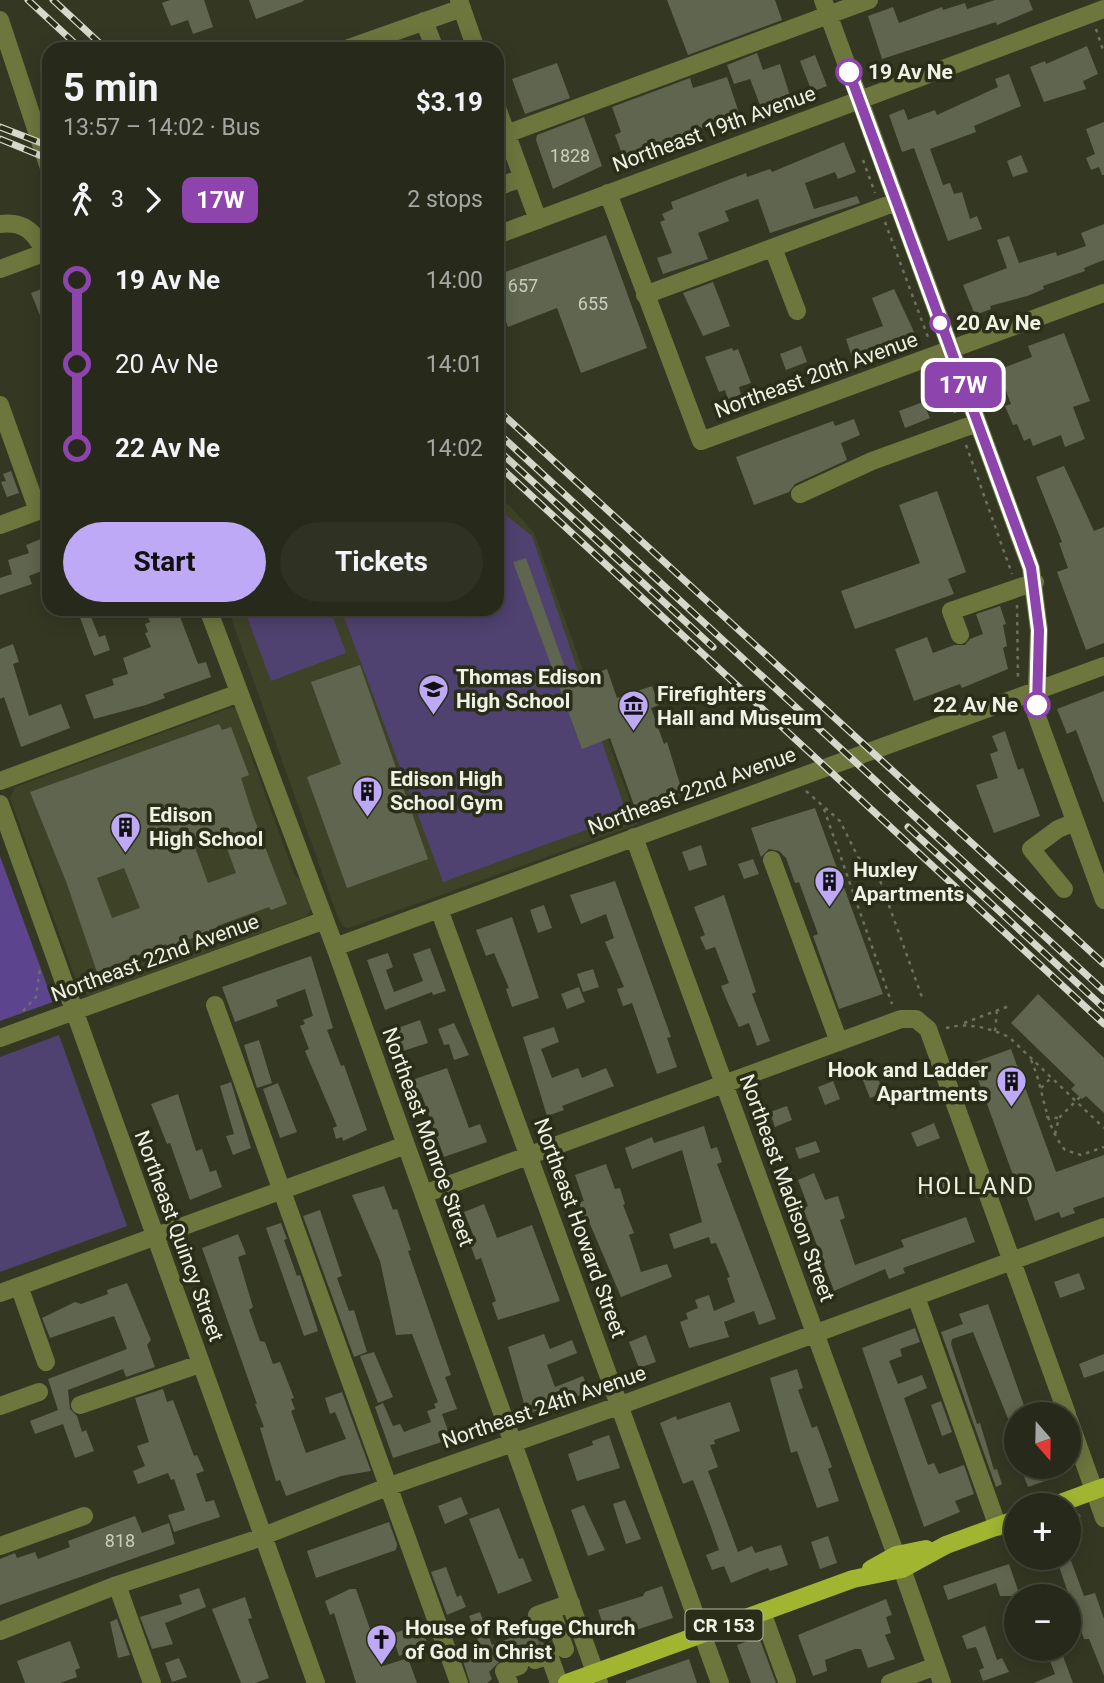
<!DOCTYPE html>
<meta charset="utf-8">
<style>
:root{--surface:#272a1a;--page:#2f3223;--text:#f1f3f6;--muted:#a4a7a2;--line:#434639;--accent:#bda9f5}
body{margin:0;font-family:Roboto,sans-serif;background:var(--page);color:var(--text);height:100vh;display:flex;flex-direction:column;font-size:26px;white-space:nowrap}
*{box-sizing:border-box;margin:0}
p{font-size:23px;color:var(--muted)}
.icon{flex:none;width:38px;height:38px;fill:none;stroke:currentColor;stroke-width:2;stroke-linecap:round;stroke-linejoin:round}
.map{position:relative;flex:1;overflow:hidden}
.drawer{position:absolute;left:42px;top:42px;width:462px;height:574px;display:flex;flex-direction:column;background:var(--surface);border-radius:21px;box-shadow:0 4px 18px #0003,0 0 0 2px var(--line)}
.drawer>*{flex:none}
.badge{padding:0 14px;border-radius:10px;font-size:24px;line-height:46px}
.needle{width:46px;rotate:160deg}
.buttons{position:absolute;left:1004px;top:1402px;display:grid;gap:14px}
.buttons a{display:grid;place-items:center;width:77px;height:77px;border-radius:50%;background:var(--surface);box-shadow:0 4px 18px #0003,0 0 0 2px var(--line);font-size:35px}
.map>.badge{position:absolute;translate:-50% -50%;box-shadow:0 0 0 4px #fff}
.legs{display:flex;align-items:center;gap:10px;height:77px;padding:0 21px;font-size:23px}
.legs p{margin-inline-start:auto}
.headline{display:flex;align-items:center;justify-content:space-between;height:119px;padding:0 21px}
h1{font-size:38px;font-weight:700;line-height:52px}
.action{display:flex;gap:14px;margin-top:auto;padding:14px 21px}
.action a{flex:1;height:80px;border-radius:42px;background:var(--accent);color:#111;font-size:28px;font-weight:700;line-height:80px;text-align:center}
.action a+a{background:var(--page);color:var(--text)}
ul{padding:0 21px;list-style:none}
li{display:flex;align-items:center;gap:24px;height:84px;font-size:26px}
li i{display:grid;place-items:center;width:10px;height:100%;margin:0 9px;background:currentColor}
li i::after{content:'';width:18px;height:18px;margin:-9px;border:5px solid;border-radius:50%;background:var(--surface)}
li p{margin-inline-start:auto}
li:first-child i{background:linear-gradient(#0000 50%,currentColor 0)}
li:last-child i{background:linear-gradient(currentColor 50%,#0000 0)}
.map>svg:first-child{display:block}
.built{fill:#3e4328}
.green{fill:#4f4270}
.water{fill:#5c448e}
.building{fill:#60654f;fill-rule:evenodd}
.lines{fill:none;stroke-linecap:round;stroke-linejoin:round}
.minor-tunnel{stroke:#505440;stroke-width:18;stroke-dasharray:18 9;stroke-linecap:butt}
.path{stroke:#6d715e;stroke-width:2.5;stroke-dasharray:3.5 5;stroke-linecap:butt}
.minor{stroke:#6c763d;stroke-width:18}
.major{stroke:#a1b531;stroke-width:18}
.rail-casing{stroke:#d5d8ca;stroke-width:7}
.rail{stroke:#2a2e19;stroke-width:4.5;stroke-dasharray:13;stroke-linecap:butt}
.line-1-casing{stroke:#fff;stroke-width:16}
.line-1{stroke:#8e44ad;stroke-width:10}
.stop-1-dot{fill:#fff;stroke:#8e44ad;stroke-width:3.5}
.labels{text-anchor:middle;stroke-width:7;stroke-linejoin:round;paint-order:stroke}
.number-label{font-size:18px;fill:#cacebf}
.shield{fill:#2a2e19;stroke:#b3b6a7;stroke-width:2}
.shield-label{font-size:19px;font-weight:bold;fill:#eef1e4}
.stop-label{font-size:21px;font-weight:bold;fill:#eef1e4;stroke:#2a2e19;text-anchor:start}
.street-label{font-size:21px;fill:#eef1e4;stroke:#2a2e19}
.poi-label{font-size:21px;font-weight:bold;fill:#eef1e4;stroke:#2a2e19;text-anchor:start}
.neighbourhood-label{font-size:23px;letter-spacing:2px;fill:#eef1e4;stroke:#2a2e19}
</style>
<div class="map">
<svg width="1104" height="1683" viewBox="0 0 1104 1683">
<rect width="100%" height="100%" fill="#343823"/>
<path class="built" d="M497,492L534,533L638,824L349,928L344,927L339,920L228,609H497Z
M237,708L248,729L249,750L294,874L303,884L312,909L307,916L89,996L80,991L10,798L15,787L227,709Z"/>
<path class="green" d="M497,508L532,536L627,815L443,882L341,609H497Z
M244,609H330L346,653L271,681Z
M59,1035L127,1226L0,1272V1057Z"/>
<path class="water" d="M0,856L53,1002L0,1021Z"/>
<path class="building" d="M170,0H204L213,27L193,34L188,20L171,26L162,3Z
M249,0H303L304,1L256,19Z
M667,0H775L782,20L688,55Z
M995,0H1029L1033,10L997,25L996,22L882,59L868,16L893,7L899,23L942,7L943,10L965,3L967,9Z
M1087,46L1098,74L1083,81L1086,89L1044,102L1030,67L1045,61L1046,64Z
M757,53L763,70L780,64L791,99L762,110L750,79L734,84L727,65Z
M815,55L827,86L812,92L800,61Z
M557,63L570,98L525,114L512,79Z
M1009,74L1021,106L974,126L976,132L930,149L943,185L950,183L954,194L962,192L970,219L977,216L982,229L948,241L914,148L902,152L889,115L904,109L908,120L935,110L937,115L998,87L995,79Z
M727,77L741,119L729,123L728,119L692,132L693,135L642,153L643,155L625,162L615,135L621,132L612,107L690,78L693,88Z
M584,117L602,166L553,189L536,140L537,135Z
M1104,122V175H1102L1099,167L1091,170L1086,158L1095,154L1086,129Z
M844,142L856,172L838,179L835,172L805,183L814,209L857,196L860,203L770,233L758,199L725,211L729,221L698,233L708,259L663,274L657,258L672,253L660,222L665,220L662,214L673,209L671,202L746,173L747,177L770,169L772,172Z
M1021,155L1028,172L1013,177L1007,161Z
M1104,224V260L1084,268L1085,271L1043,286L1044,289L1027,296L990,306L991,309L975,315L963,285L1007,268L997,240L1009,236L1019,263L1056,252L1057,256L1086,246L1081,233Z
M606,235L647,348L581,373L557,308L508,327L497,297V275Z
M713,282L730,326L703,336L683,293Z
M49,286V335H48L31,293Z
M894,289L915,334L853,360L846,339L883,326L872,298Z
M1064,333L1090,401L1073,407L1085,439L1065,447L1061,435L1033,446L1030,438L1024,441L1017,424L1013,425L1005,406L1011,404L998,370L1032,357L1028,346Z
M801,346L807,362L786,370L780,354Z
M732,348L733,351L738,349L751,383L739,387L741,395L728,399L725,390L719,392L705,357Z
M923,402L930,418L905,428L899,411Z
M854,419L860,435L841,443L847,460L795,484L789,492L754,505L736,457L833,421L835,426Z
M1064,466L1094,531L1104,527V643L1086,650L1057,572L1068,568L1059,543L1062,542L1036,477Z
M11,471L19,493L7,497L1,482L6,481L3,474Z
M937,491L966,572L948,579L954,594L855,629L841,591L920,563L899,505Z
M49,536V568L29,576L32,584L0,595V578L12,574L8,560L29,553L26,545Z
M526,558L570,682L607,669L617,698L652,686L659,705L651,708L664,744L667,742L683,794L636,811L610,738L582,749L513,562Z
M1000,606L1006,624L1003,625L1007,646L1003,648L1008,669L962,688L960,684L914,701L895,649L927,637L933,653L954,645H965L970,639L983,634L976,614Z
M77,609H88L99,637L105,635L110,650L94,656Z
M145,609H177L198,664L206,662L211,677L163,694L165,698L146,705L94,719L85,695L114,685L112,679L128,674L123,658L151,647L145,633L148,632L145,624L150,622Z
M13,644L19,662L13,664L29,716L61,704L70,728L21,747L4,697L0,699V649Z
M360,665L428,859L347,888L307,777L341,764L311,682Z
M1104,691V802H1103L1076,730L1067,734L1057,709Z
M219,724L222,730L231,727L249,775L241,778L253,816L287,904L271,910L269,907L217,926L218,929L167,947L166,944L97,972L67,884L30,792ZM221,832L236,873L208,883L193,842ZM124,868L140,908L112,918L97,878Z
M1005,731L1018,770L1023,768L1040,816L994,833L976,785L998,778L990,754L998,751L992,736Z
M815,808L883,994L839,1009L813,936L818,934L799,882L795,883L786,858L779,851L769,849L761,857L751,828Z
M701,845L707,865L689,871L682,852Z
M753,859L759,874L744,879L738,864Z
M615,881L671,1037L667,1038L677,1067L657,1074L632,1003L623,1006L617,989L624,987L605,942L614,938L606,914L581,924L570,895Z
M724,895L756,992L752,994L770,1041L757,1046L749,1023L739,1027L728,1003L721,986L729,983L715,947L706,950L700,937L705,935L694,907Z
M544,905L552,928L538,933L530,910Z
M512,917L539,998L512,1007L506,989L509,988L494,953L486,956L476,930Z
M430,948L446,991L433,995L432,992L385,1010L367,960L388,953L393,967L386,970L394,992L423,981L413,954Z
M311,956L333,1028L327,1030L341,1066L344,1065L367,1130L343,1141L342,1137L336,1139L333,1128L337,1126L305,1051L309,1049L300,1026L305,1024L303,1020L313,1016L305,989L276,1000L278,1006L235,1022L222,987Z
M593,969L599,987L583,992L577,974Z
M579,987L585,1002L567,1009L561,994Z
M1038,994L1104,1058V1113L1086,1096L1082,1099L1071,1089L1075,1085L1011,1023Z
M420,1020L428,1043L403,1051L395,1029Z
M454,1023L469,1055L454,1060L449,1044L444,1045L438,1029Z
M554,1027L559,1042L541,1049L552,1078L578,1068L582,1078L606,1068L614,1086L562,1106L564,1110L547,1116L523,1037Z
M259,1040L272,1083L257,1088L244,1045Z
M1011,1049L1056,1172L1104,1155V1197L1073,1208L1075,1213L1061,1218L1059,1212L1035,1221L1022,1184L1017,1186L972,1063Z
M872,1065L884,1093L870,1098L859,1070Z
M447,1068L469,1128L480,1124L487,1142L444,1157L421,1093L416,1094L412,1080Z
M833,1081L840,1099L825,1105L818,1087Z
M231,1082L251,1148L233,1155L226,1136L234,1134L220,1086Z
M278,1083L297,1132L280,1138L263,1089Z
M178,1094L196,1151L202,1149L210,1172L216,1170L222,1187L190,1200L170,1143L167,1144L151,1104Z
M787,1106L792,1120L775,1127L770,1112Z
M934,1123L940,1138L917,1147L911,1133Z
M704,1126L711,1149L717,1147L722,1162L717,1164L776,1319L759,1325L754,1311L724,1322L729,1337L689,1348L680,1322L688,1319L686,1313L698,1308L695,1300L709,1295L714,1311L735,1302L727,1278L730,1277L716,1243L711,1244L709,1237L674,1249L669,1234L702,1222L682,1150L632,1169L625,1148L652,1137L654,1143Z
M816,1141L820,1152L799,1159L795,1148Z
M606,1164L615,1189L620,1188L625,1204L623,1205L634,1233L629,1235L641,1272L667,1264L672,1277L621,1297L587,1217L584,1218L579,1202L584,1201L575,1175Z
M814,1173L825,1200L838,1196L845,1218L840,1220L855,1265L904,1247L901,1240L966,1217L975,1242L903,1268L905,1273L889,1279L885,1269L834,1291L803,1208L808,1206L798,1180Z
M947,1173L953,1188L927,1198L921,1183Z
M384,1186L393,1210L397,1209L411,1250L408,1251L451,1375L445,1377L457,1409L442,1414L451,1439L393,1458L375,1407L383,1403L393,1426L400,1424L404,1432L431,1422L427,1411L436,1408L434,1404L438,1402L412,1334L396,1335L380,1261L352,1195Z
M484,1204L497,1238L532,1225L560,1301L498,1320L492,1303L496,1301L481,1258L476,1260L470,1244L476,1242L464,1212Z
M320,1210L342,1276L337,1278L349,1311L354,1310L367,1352L354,1357L303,1216Z
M281,1223L287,1239L284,1240L297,1276L300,1275L318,1331L304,1336L266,1228Z
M238,1234L246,1254L238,1257L253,1307L249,1310L260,1341L265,1342L273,1364L280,1362L294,1398L291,1399L295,1409L291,1411L306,1453L346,1439L335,1412L330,1414L325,1398L342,1392L371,1471L341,1476L286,1496L280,1480L276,1481L260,1428L264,1427L255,1404H257L202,1248Z
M1079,1273L1085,1289L1060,1298L1054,1282Z
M127,1283L151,1340L147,1345L155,1367L126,1377L123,1369L68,1390L70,1409L77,1416L82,1432L86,1430L94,1451L75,1458L63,1424L35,1434L30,1421L58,1410L48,1379L127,1349L114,1316L50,1338L42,1318L75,1302L81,1304L108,1294L107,1290Z
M988,1304L1027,1414H1017V1441L973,1332L952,1339L951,1344L977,1424L980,1423L994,1470L997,1469L1002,1484L996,1487L941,1332L963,1324L959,1314Z
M915,1328L920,1342L900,1349L902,1356L889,1361L898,1384L922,1375L927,1388L904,1398L928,1465L934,1463L939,1474L964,1465L974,1494L955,1501L960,1512L924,1527L862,1348Z
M544,1334L550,1349L572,1340L577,1353L547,1365L555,1387L583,1376L589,1392L527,1414L508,1347Z
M646,1335L656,1362L639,1368L629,1342Z
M374,1352L393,1397L378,1403L360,1356Z
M1104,1354V1371L1084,1378L1079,1364Z
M797,1369L803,1388L798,1390L812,1428L817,1426L832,1467L828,1469L839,1501L817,1508L797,1451L791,1453L770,1378Z
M163,1389L167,1402L173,1400L194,1456L197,1455L204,1471L196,1474L206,1502L214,1500L220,1517L174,1532L168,1515L185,1510L174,1479L171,1480L168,1473L138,1484L133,1471L145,1466L137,1446L149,1442L135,1398Z
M941,1401L952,1432L942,1436L931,1405Z
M730,1402L740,1431L714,1440L715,1444L710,1445L718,1467L708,1471L738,1552L752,1546L755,1553L781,1545L788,1565L770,1571L768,1568L731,1583L724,1566L712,1570L706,1555L719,1550L711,1527L693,1480L683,1484L660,1423L676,1416L677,1420Z
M609,1435L620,1468L577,1481L568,1454L593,1445L592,1441Z
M1020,1466H1046L1051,1479L1028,1487Z
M461,1497L468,1514L445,1524L438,1506Z
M625,1500L641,1539L626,1544L613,1504Z
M584,1505L605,1550L588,1556L571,1510Z
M499,1508L519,1559L523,1558L532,1581L498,1594L469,1519Z
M135,1516L142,1533L169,1523L175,1544L0,1605V1559L15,1553L17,1558L35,1552L38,1559L70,1547L68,1541Z
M389,1522L397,1544L396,1550L316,1578L307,1551Z
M828,1536L837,1563L820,1569L811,1542Z
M1056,1558H1070L1084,1596L1095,1593L1104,1619V1676L1089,1639H1084Z
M1009,1564L1020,1596H1000L996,1583L948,1600L943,1586Z
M446,1567L457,1597L461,1595L466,1607L447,1615L431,1572Z
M662,1586L673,1618L608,1639L598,1610L643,1596L645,1592Z
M199,1588L206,1607L165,1623L173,1644L152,1649L140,1617L182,1604L179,1595Z
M350,1589H356L383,1666L408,1658L417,1683H356L334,1613L330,1615L325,1601Z
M245,1597L252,1618L248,1619L269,1678L255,1683H241L212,1609Z
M886,1599L892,1615L886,1617L891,1633L885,1635L895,1659L868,1668L861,1649H855L825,1660L827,1671L813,1676L798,1635Z
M480,1612L492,1645L531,1630L539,1636L548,1634L551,1643L531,1650L524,1656L516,1655L500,1661L489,1672L492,1679L487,1683H470L463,1661L483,1654L469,1616Z
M117,1619L130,1655L118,1658L110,1622Z
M420,1624L428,1645L399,1656L392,1634Z
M985,1626L997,1660L1002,1658L1009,1672L983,1681L979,1670L984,1668L976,1647L967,1649L962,1636Z
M759,1637L776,1683H751L737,1645Z
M70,1641L80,1668L75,1670L77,1677L60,1683H25L17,1661Z
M1045,1648H1060L1073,1683H1034L1055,1674Z
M179,1658L187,1677L172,1682L165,1663Z
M689,1659L697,1683H626V1681Z"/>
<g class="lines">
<path class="minor-tunnel" d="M541,1625L548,1644"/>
<path class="path" d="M1096,29L1104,53
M863,160L875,193
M885,222L929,340
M939,370L955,413
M966,445L1012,574
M1017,605L1018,681
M806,791L840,821L858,857L878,875L923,1000
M824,809L892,1004
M23,1011L36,997L40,968
M964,1023L1009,1006
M946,1028C968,1022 989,1028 1009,1037L1104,1128
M995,1031L997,1010
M1031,1060C1045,1091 1043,1123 1065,1150L1081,1155L1104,1147
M1041,1088L1051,1078
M1046,1117L1059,1118
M1055,1134L1059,1118L1080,1097
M1069,1519L1084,1514"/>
<path class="minor" d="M459,0L476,49
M823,0L1031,568L1039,630L1036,714L1104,900
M0,20L49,168
M424,21L435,49
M346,49L462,8
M497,108L538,220
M506,134L869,0
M497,187L522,178
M608,193L701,441L1104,293
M0,224C25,221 34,232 46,253
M497,235L1104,9
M773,248L797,311
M0,269L49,251
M645,295L896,202
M0,405L38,511
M800,494L872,461L977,423
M0,525L49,507
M208,609L335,947L599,1683
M960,635L951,611L1035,582
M0,781L239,693
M0,804L316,1683
M634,837L896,1555
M772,860L839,1042
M1064,889L1031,849L1058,829L1075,822
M439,909L720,1683
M335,947L1104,666
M215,1005L459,1683
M0,1038L325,920
M424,1194L901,1019H916L928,1029L1067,1414
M19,1286L46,1362
M0,1293L406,1145
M916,1297L998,1527
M80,1405L200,1364
M0,1406L39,1392
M1069,1420L1104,1518
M0,1546L84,1516
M902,1569L942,1683
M117,1585L152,1683
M551,1610L565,1649
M762,1612L787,1681
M541,1625L537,1615L571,1603
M0,1631L117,1585L251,1541L387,1487L621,1405L1104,1227
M535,1660L549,1655L559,1683
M509,1683L504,1671L519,1666
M890,1683L936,1666"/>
<path class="major" d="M1055,1505L1104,1487
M871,1569L896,1555L926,1549
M567,1683L853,1579L902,1569L946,1545L1017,1519"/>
<defs>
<path id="rail" d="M28,0L81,49
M53,0L106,49
M0,127L49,146
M0,139L49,159
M497,409L1104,964
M497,432L1104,991
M497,449L713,647
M497,464L1104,1024
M908,827L1104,1008"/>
</defs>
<use href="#rail" class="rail-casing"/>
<use href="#rail" class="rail"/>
</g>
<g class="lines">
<defs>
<path id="line-1" d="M849,72L1031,568L1039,630L1037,705"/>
</defs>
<use href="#line-1" class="line-1-casing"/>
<use href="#line-1" class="line-1"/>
</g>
<defs>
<symbol id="school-pin" viewBox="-11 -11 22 30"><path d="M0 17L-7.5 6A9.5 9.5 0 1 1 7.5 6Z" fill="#bda9f5" stroke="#2a2e19"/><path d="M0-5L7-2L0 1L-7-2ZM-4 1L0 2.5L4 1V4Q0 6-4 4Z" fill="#111"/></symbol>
<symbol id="museum-pin" viewBox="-11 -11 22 30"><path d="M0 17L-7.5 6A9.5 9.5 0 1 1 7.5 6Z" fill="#bda9f5" stroke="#2a2e19"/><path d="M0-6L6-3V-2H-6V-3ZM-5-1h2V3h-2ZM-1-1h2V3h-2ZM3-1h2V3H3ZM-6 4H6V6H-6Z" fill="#111"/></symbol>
<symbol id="building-pin" viewBox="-11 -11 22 30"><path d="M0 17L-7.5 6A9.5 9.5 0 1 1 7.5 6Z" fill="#bda9f5" stroke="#2a2e19"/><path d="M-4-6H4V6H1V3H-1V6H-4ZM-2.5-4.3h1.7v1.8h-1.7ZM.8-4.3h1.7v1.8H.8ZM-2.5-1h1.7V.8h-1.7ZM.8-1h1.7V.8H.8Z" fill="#111"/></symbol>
<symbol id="church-pin" viewBox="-11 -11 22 30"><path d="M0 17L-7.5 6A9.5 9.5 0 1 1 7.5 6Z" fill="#bda9f5" stroke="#2a2e19"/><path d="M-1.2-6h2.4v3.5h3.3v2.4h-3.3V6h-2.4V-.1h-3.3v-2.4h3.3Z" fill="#111"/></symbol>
</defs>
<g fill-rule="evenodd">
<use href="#school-pin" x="416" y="672" width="35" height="47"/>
<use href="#museum-pin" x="616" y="688" width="35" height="47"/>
<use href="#building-pin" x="350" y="774" width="35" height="47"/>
<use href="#building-pin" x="108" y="810" width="35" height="47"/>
<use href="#building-pin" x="812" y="864" width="35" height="47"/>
<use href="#building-pin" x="994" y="1064" width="35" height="47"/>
<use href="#church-pin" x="364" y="1622" width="35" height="47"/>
</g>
<g class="stop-1-dot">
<circle cx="849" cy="72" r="12"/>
<circle cx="940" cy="323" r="9"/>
<circle cx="1037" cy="705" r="12"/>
</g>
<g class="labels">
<g class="number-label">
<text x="570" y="162">1828</text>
<text x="523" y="292">657</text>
<text x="593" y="310">655</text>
<text x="120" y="1547">818</text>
</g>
<rect class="shield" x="685.5" y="1609.5" width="77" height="31" rx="5"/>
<g class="shield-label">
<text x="724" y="1632">CR 153</text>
</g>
<g class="stop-label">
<text x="868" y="79">19 Av Ne</text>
<text x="956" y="330">20 Av Ne</text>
<text x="1018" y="712" text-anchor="end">22 Av Ne</text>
</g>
<g class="street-label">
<text transform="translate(714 129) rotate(-20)" y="7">Northeast 19th Avenue</text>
<text transform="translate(816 375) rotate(-20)" y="7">Northeast 20th Avenue</text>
<text transform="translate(692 791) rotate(-20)" y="7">Northeast 22nd Avenue</text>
<text transform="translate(155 958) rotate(-20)" y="7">Northeast 22nd Avenue</text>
<text transform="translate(428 1137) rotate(70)" y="7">Northeast Monroe Street</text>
<text transform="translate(787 1188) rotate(70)" y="7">Northeast Madison Street</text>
<text transform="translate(580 1228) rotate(70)" y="7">Northeast Howard Street</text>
<text transform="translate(179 1236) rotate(70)" y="7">Northeast Quincy Street</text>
<text transform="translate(544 1407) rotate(-19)" y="7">Northeast 24th Avenue</text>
</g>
<g class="poi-label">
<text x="456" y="684">Thomas Edison<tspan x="456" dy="24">High School</tspan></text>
<text x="657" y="701">Firefighters<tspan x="657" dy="24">Hall and Museum</tspan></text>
<text x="390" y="786">Edison High<tspan x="390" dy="24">School Gym</tspan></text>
<text x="149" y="822">Edison<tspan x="149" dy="24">High School</tspan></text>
<text x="853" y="877">Huxley<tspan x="853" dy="24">Apartments</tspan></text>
<text x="988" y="1077" text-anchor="end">Hook and Ladder<tspan x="988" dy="24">Apartments</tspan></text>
<text x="405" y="1635">House of Refuge Church<tspan x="405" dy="24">of God in Christ</tspan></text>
</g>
<g class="neighbourhood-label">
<text x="976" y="1194">HOLLAND</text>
</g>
</g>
</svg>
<div class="buttons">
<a><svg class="needle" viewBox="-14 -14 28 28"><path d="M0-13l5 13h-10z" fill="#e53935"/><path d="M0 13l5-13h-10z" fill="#a4a7a2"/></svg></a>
<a>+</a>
<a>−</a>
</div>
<b class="badge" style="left:963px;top:385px;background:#8e44ad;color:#fff">17W</b>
<section class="drawer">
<div class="headline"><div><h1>5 min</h1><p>13:57 – 14:02 · Bus</p></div><b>$3.19</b></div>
<div class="legs"><svg class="icon" aria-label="walk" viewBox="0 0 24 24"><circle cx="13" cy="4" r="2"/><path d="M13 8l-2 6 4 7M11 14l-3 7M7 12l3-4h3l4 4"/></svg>3<svg class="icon" aria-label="forward" viewBox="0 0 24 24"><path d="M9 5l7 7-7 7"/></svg><b class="badge" style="background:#8e44ad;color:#fff">17W</b><p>2 stops</p></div>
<ul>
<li><i style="color:#8e44ad"></i><b>19 Av Ne</b><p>14:00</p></li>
<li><i style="color:#8e44ad"></i><span>20 Av Ne</span><p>14:01</p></li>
<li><i style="color:#8e44ad"></i><b>22 Av Ne</b><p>14:02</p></li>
</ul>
<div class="action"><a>Start</a><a>Tickets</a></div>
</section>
</div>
